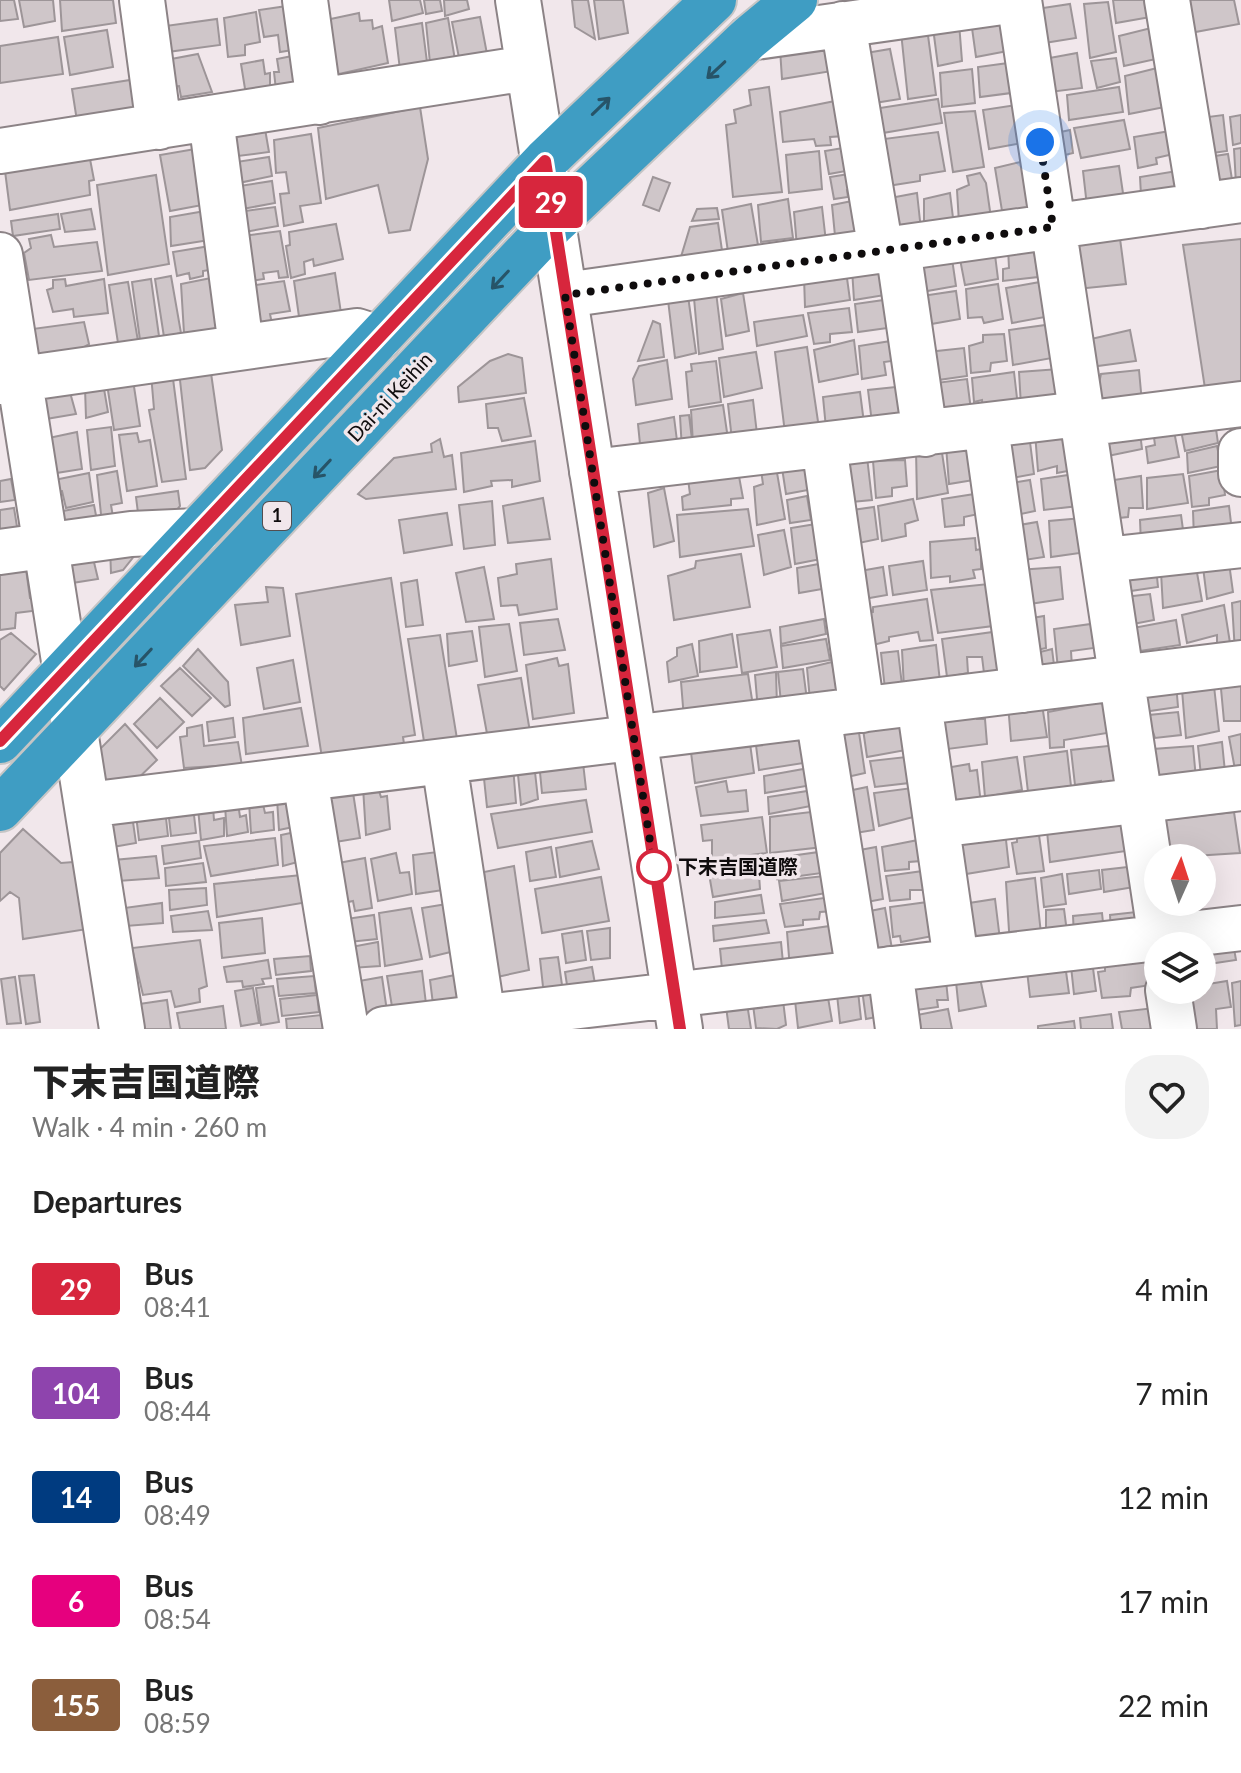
<!DOCTYPE html>
<meta charset="utf-8">
<style>
:root{--surface:#fff;--page:#f2f2f2;--text:#222;--muted:#767676}
body{margin:0;font-family:Lato,"Noto Sans JP",sans-serif;background:var(--page);color:var(--text);height:100vh;display:flex;flex-direction:column;font-size:30px;white-space:nowrap}
*{box-sizing:border-box;margin:0}
p{font-size:26px;color:var(--muted)}
.icon{flex:none;width:44px;height:44px;fill:none;stroke:currentColor;stroke-width:2;stroke-linecap:round;stroke-linejoin:round}
.map{position:relative;height:1029px;overflow:hidden}
.sheet{display:flex;flex-direction:column;background:var(--surface);flex:1}
.sheet>*{flex:none}
.badge{padding:0 16px;border-radius:6px;font-size:28px;line-height:52px}
.needle{width:52px;rotate:3deg}
.buttons{position:absolute;left:1144px;top:844px;display:grid;gap:16px}
.buttons a{display:grid;place-items:center;width:72px;height:72px;border-radius:50%;background:var(--surface);box-shadow:0 8px 32px #0002;font-size:40px}
.you{position:absolute;width:40px;height:40px;margin:-20px;border:6px solid #fff;border-radius:50%;background:#1a73e8;box-shadow:0 0 0 12px #1a73e833}
.map>.badge{position:absolute;translate:-50% -50%;box-shadow:0 0 0 4px #fff}
h2{padding:0 32px;font-size:30px;line-height:72px}
.round{display:grid;place-items:center;flex:none;width:84px;height:84px;border-radius:32px;background:var(--page)}
.head{display:flex;align-items:center;justify-content:space-between;height:136px;padding:0 32px}
h1{font-size:38px;font-weight:800;line-height:60px}
ul{padding:0;list-style:none}
li{display:flex;align-items:center;gap:24px;height:104px;padding:0 32px}
li div{flex:1}
li b{display:block;font-size:30px}
li em{font-style:normal}
li .badge{min-width:88px;font-weight:700;text-align:center}
.map>svg:first-child{display:block}
.building{fill:#cfc6c9;stroke:#9d9598;stroke-width:2}
.lines{fill:none;stroke-linecap:round;stroke-linejoin:round}
.minor-casing{stroke:#8c8386;stroke-width:48}
.highway-casing{stroke:#c5c5c5;stroke-width:48}
.minor{stroke:#fff;stroke-width:44}
.highway{stroke:#3f9dc3;stroke-width:44}
.oneway{stroke:#275468}
.line-casing{stroke:#fff;stroke-width:18}
.line{stroke:#d7263d;stroke-width:12}
.walk{stroke:#0f0c0d;stroke-width:8;stroke-dasharray:0 14.4}
.stop-dot{fill:#fff;stroke:#d7263d;stroke-width:4}
.labels{text-anchor:middle;stroke-width:7;stroke-linejoin:round;paint-order:stroke}
.shield{fill:#f1e7eb;stroke:#534e50;stroke-width:2}
.shield-label{font-size:18px;font-weight:bold;fill:#0f0c0d}
.street-label{font-size:20px;fill:#0f0c0d;stroke:#f1e7eb}
.stop-label{font-size:20px;font-weight:bold;fill:#0f0c0d;stroke:#f1e7eb;text-anchor:start}
</style>
<div class="map">
<svg width="1241" height="1029" viewBox="0 0 1241 1029">
<rect width="100%" height="100%" fill="#f1e7eb"/>
<path class="building" d="M0,0H14L18,19L0,21Z
M19,0H53L55,21L24,27Z
M60,0H113L116,23L62,31Z
M389,0H420L423,13L392,21Z
M424,0H440L442,11L426,14Z
M444,0H467L469,9L445,16Z
M572,0H588L595,39L575,27Z
M594,0H623L628,33L599,39Z
M1113,0H1160L1162,15L1116,23Z
M1185,0H1234L1239,24L1190,33Z
M1108,2L1116,52L1090,58L1084,4Z
M1070,4L1076,38L1038,44L1036,9Z
M294,5L299,49L280,52L278,35L264,37L259,10Z
M256,12L260,42L245,45V55L228,57L224,18Z
M359,13L360,21L372,20L373,29L382,26L388,63L330,76L321,21Z
M480,17L487,54L459,58L452,22Z
M1008,17L1013,50L976,57L971,21Z
M448,18L455,60L430,63L426,23Z
M217,19L220,45L160,53L158,27Z
M422,23L427,62L400,70L395,28Z
M959,23L962,61L938,66L933,28Z
M1159,26L1156,59L1124,66L1119,36Z
M927,28L936,95L908,99L901,32Z
M107,30L113,67L70,75L64,37Z
M58,37L63,74L0,83V46Z
M828,42L832,71L782,79L780,49Z
M890,49L900,99L868,104L860,54Z
M1077,53L1082,88L1050,92L1044,59Z
M198,54L212,92L181,97L179,86L160,88L155,62Z
M297,55L301,85L276,90L274,72H279L277,59Z
M1116,58L1120,82L1097,88L1091,61Z
M263,60L265,74L270,73V89L246,95L241,64Z
M1016,62L1019,92L980,97L978,67Z
M1169,65L1175,105L1129,114L1125,76Z
M972,69L975,103L942,107L940,73Z
M143,78L149,108L77,121L72,89Z
M769,87L782,192L733,197L726,125L736,123L734,110L751,105L749,90Z
M1119,87L1123,112L1069,120L1067,95Z
M938,99L942,123L871,135L867,110Z
M840,100L845,136L830,137L831,145L816,146L814,139L783,142L780,112Z
M1023,104L1028,142L989,149L983,110Z
M420,107L428,159L410,230L389,233L378,185L326,199L318,128Z
M975,111L984,167L953,172L944,113Z
M1223,115L1227,151L1205,154L1200,118Z
M1241,115V143L1233,145L1230,117Z
M1124,120L1130,149L1081,158L1074,128Z
M265,129L269,152L230,157L225,137Z
M1070,130L1073,153L1053,158L1051,134Z
M1176,130L1182,152L1156,158L1157,164L1138,168L1134,137Z
M938,132L945,171L920,175V181L881,187L876,140Z
M311,134L321,203L300,206L303,222L284,226L280,194L289,193L286,172L276,173L274,140Z
M207,147L213,203L170,211L160,155Z
M849,147L846,171L829,174L825,151Z
M1241,148V183L1236,184L1234,149Z
M819,151L822,189L789,193L786,155Z
M1228,154L1233,186L1206,191L1202,158Z
M269,157L272,176L234,184L230,163Z
M90,159L94,180L89,181L90,195L10,210L5,171Z
M1029,160L1033,222L1003,217L995,168Z
M1119,166L1124,200L1087,206L1083,171Z
M1183,170L1174,191L1141,195L1140,177Z
M855,173L858,188L847,190L848,197L834,199L830,177Z
M980,173L986,183L991,218L959,223L957,190L969,185L967,176Z
M156,175L169,264L108,275L97,185Z
M653,177L670,183L659,211L643,205Z
M272,181L275,203L237,210L233,187Z
M917,193L921,230L896,235L890,198Z
M950,193L953,218L924,224V199Z
M788,199L793,238L761,242L758,205Z
M857,200L863,241L836,246L832,205Z
M751,204L758,245L728,252L722,210Z
M275,207L278,226L239,233L238,212Z
M822,207L826,242L797,247L794,212Z
M717,208L719,219L692,221L697,209Z
M91,209L95,229L65,232L61,214Z
M211,210L216,239L171,246L170,217Z
M58,214L60,229L13,236L11,221Z
M718,223L724,264L677,270L690,227Z
M336,224L343,259L314,266L313,259L304,262L305,274L291,278L286,246L290,245L289,232Z
M280,231L288,277L279,278L278,271L263,273L264,279L251,281L236,237Z
M1119,231L1126,284L1077,289L1067,239Z
M51,235L54,247L97,242L102,271L29,280L24,253L31,248L29,239Z
M1241,239V391L1206,395L1183,245Z
M1033,244L1038,277L1003,281V269L1009,268L1008,248Z
M216,245L220,268L203,271V276L190,279L189,273L177,276L173,252Z
M951,252L956,286L916,293L908,258Z
M959,254L995,255L998,279L965,285Z
M880,265L885,295L854,300L852,269Z
M846,271L850,300L805,307L804,277Z
M335,273L341,313L300,324L294,281Z
M171,276L181,333L164,337L155,279Z
M221,276L229,337L214,329L184,333L181,284Z
M65,279L66,286L104,279L108,313L74,317L73,309L53,312L47,290L53,288V280Z
M151,279L159,336L140,340L132,282Z
M284,281L290,311L270,314L272,324L247,336L242,287Z
M128,282L138,341L118,343L109,285Z
M1040,282L1045,317L1012,323L1006,288Z
M998,284L1003,319L984,323L982,317L968,318L966,289Z
M956,291L960,319L920,326L915,297Z
M716,292L723,349L699,354L694,298Z
M743,293L749,331L726,336L721,299Z
M688,296L696,353L675,358L668,300Z
M891,299L895,327L858,332L855,304Z
M849,308L852,332L830,334V342L814,344L808,313Z
M803,315L807,336L757,346L754,322Z
M653,321L660,324L664,357L638,361Z
M84,322L89,344L67,357L31,361L25,330Z
M1053,324L1052,358L1013,365L1009,330Z
M1130,330L1136,361L1090,367L1091,339Z
M1004,334L1007,361L991,363L990,371L971,373L969,346L983,342V335Z
M854,340L858,374L819,382L814,350Z
M897,340L899,360L884,362L886,375L862,379L859,346Z
M807,347L820,435L786,441L775,352Z
M964,348L967,376L931,381L928,352Z
M756,352L762,388L724,397L719,358Z
M508,354L522,358L526,393L459,402L458,387L490,361Z
M667,360L672,399L636,405L633,379L639,366Z
M716,361L721,402L689,407L686,372L692,371L691,364Z
M210,366L222,450L205,468L190,470L179,371Z
M1059,369L1064,401L1021,406L1019,372Z
M1139,370L1142,403L1094,407L1101,374Z
M172,371L186,479L162,482L149,410L154,409L151,374Z
M1014,372L1018,407L983,413L982,400L974,402L972,378Z
M967,379L971,410L931,415L928,384Z
M133,380L140,426L114,430L107,384Z
M103,383L108,412L86,418L85,388Z
M68,385L76,414L40,420L35,390Z
M905,386L910,420L872,423L868,390Z
M860,392L864,423L826,428L823,397Z
M524,398L531,436L502,441L498,428H488L486,404Z
M753,400L757,434L732,440L728,404Z
M723,405L728,439L693,444L691,410Z
M689,415L693,448L682,450L680,416Z
M1214,415L1218,443L1185,451L1179,420Z
M674,417L678,449L641,454L638,424Z
M1139,424L1142,449L1098,458V430Z
M1173,426L1179,457L1148,463L1146,447L1155,445L1153,430Z
M111,427L115,466L91,470L87,430Z
M1068,428L1073,470L1057,473V466L1038,471L1035,433Z
M77,432L82,469L50,474L44,439Z
M137,433L139,442L150,440L157,486L127,491L119,435Z
M1029,434L1034,474L1000,480V438Z
M440,439L444,457L452,455L456,489L366,499L358,494L394,458L432,452L431,444Z
M535,441L540,481L512,487V480L491,481L492,486L464,492L461,453Z
M975,441L980,479L949,484L946,446Z
M941,446L948,493L917,499L916,450Z
M1217,446L1221,466L1188,473L1187,453Z
M867,457L872,500L841,503L837,461Z
M905,460L907,486L892,488V496L876,498L873,461Z
M805,465L808,490L786,494L782,468Z
M776,467L785,519L757,525L754,487L763,484L761,470Z
M1222,470L1225,495L1209,498V505L1192,507L1189,476Z
M117,471L122,503L111,505L114,523L102,524L97,475Z
M738,471L743,498L731,499V505L683,510L682,497L690,494L688,479Z
M89,473L93,502L66,508L62,491L55,492L54,480Z
M1075,474L1078,506L1044,510L1041,479Z
M1183,474L1188,503L1147,509V478Z
M1141,476L1143,508H1129L1128,517L1109,519L1107,481Z
M11,479L15,500L0,502V481Z
M1030,480L1035,511L1007,517L1004,484Z
M664,488L674,541L654,547L648,493Z
M178,491L180,506L167,522L139,521L136,497Z
M981,493L983,513L964,517V525L945,527L942,499Z
M807,496L811,520L790,523L787,500Z
M543,498L550,539L508,543L503,506Z
M913,499L918,520L905,524L906,536L882,541L878,506Z
M492,501L495,545L464,549L459,505Z
M94,505L99,531L70,535L58,512Z
M1229,506L1232,531L1194,539L1193,511Z
M874,507L878,539L859,543L838,512Z
M14,508L19,539L0,542V510Z
M748,509L754,546L680,557L677,515Z
M447,513L452,545L404,553L399,520Z
M1181,515L1184,537L1141,544L1140,520Z
M1082,518L1087,552L1051,557L1049,521Z
M1037,522L1044,557L1011,562L1008,527Z
M816,524L821,559L795,564L791,528Z
M784,530L791,567L764,575L758,535Z
M975,538L976,550L981,549V569L973,570L975,578L950,582V576L931,578L930,542Z
M143,545L123,570L111,573L110,547Z
M741,554L750,607L674,620L668,576L695,568L696,561Z
M93,558L98,579L72,583L69,562Z
M551,559L557,609L519,615L517,605L501,606L498,578L517,574L516,564Z
M923,561L927,590L893,595L889,566Z
M25,562L30,598H39L41,610L16,613L15,628L0,630V565Z
M824,563L828,588L799,593L797,568Z
M1229,563L1233,592L1207,599L1203,567Z
M484,567L494,619L466,622L456,573Z
M883,567L887,595L858,600L854,572Z
M1060,567L1063,599L1023,605L1018,570Z
M1156,567L1158,587L1124,592L1125,572Z
M1196,567L1202,601L1163,608L1161,572Z
M391,578L415,735L403,737L405,751L323,764L296,594Z
M417,580L423,625L406,627L401,583Z
M998,583L993,626L938,633L931,590Z
M266,587L283,588L290,636L241,645L235,605L268,602Z
M1150,594L1154,620L1128,625L1125,597Z
M927,599L933,640L920,641L918,632L889,637V641L865,647L861,615L873,612V607Z
M1241,601V651L1235,652L1232,603Z
M1224,605L1230,643L1217,645V635L1187,643L1182,615Z
M1044,616L1046,648L1024,653L1020,620Z
M558,619L565,650L524,655L520,623Z
M824,619L826,634L781,644L780,627Z
M1176,620L1180,645L1133,652V628Z
M509,624L517,671L485,677L479,627Z
M1091,624L1094,648L1071,651L1072,667L1058,669L1054,629Z
M770,630L777,667L742,673L737,635Z
M472,631L477,661L449,666L447,634Z
M1000,631L1005,669L984,673L982,657H967L968,673L947,677L942,639Z
M11,633L36,654L4,690L0,686V640Z
M732,634L737,667L700,672L699,641Z
M440,635L458,745L425,748L408,639Z
M826,639L830,660L783,668L781,646Z
M692,644L698,676L669,682L667,662L677,656V648Z
M936,645L940,682L904,688L902,650Z
M198,649L228,682L230,705L225,707L183,666Z
M1052,649L1055,673L1024,656Z
M898,651L902,685L885,689L881,653Z
M557,658L559,666L568,664L574,713L533,719L526,665Z
M293,660L300,702L264,709L257,668Z
M832,662L838,696L810,700L807,668Z
M180,668L211,698L192,716L161,686Z
M803,669L807,700L781,703L778,672Z
M776,672L777,706L758,711L755,675Z
M748,674L754,712L684,719L681,682Z
M1241,674V721H1224L1220,678Z
M521,678L530,732L488,739L478,685Z
M1176,683L1178,707L1143,712L1142,686Z
M1214,686L1219,731L1186,738L1182,690Z
M160,698L184,722L157,748L134,724Z
M1041,698L1047,737L1011,741L1008,704Z
M1106,701L1113,732L1064,740V747L1050,748L1048,712Z
M974,706L977,719H985L987,744L932,751L927,713Z
M301,708L308,746L246,754L243,718Z
M1178,712L1181,735L1155,738L1153,732L1141,734L1139,716Z
M903,717L906,750L867,757L862,722Z
M233,718L235,737L209,741L207,722Z
M125,724L157,760L128,788L97,791L92,757Z
M202,725L204,746L238,742L243,772L233,774L231,765L184,768L180,737L187,736V728Z
M858,726L865,773L834,780L828,732Z
M804,729L810,762L759,770L755,737Z
M1241,734V775H1236L1229,737Z
M749,736L754,773L695,783L690,745Z
M1222,742L1226,782L1202,786L1198,746Z
M1117,745L1122,792L1102,793L1101,781L1075,785L1071,750Z
M1193,746L1196,779L1152,784L1153,749Z
M1067,751L1071,786L1028,792L1024,757Z
M582,754L586,789L542,793L539,762Z
M906,757L909,783L875,787L870,761Z
M1017,757L1022,790L985,797L982,762Z
M534,763L538,799L521,805L517,765Z
M969,764L970,771L977,770L981,804L944,806L940,769Z
M513,766L516,803L487,807L483,769Z
M809,768L812,785L765,793L764,776Z
M726,781L728,792L746,790L748,811L701,816L696,787Z
M377,785L381,797L387,796L390,829L366,835L363,787Z
M352,786L360,838L323,844L316,792Z
M867,787L874,830L843,835L838,793Z
M912,788L917,816L879,826L874,793Z
M814,790L816,805L769,814L768,797Z
M293,796L298,826L279,830L277,799Z
M262,800L265,813L273,812L274,830L251,833L249,802Z
M586,800L592,832L498,848L491,814Z
M238,803L240,817L246,815L248,832L227,836L225,805Z
M193,806L196,833L171,836L168,809Z
M213,807L214,820L224,818V836L201,840L198,808Z
M165,809L168,836L139,840L136,815Z
M819,811L823,847L770,853V817Z
M1234,812L1240,853L1162,858L1155,821Z
M1121,814L1126,851L1050,862L1047,831Z
M132,815L136,843L107,848L105,824Z
M762,817L767,853L712,860V840L703,841L701,825Z
M1038,828L1044,871L1017,874L1012,843L1017,842V833Z
M23,829L61,863L86,861L94,928L23,939L19,898L10,892L0,901V853Z
M300,831L305,860L283,866L281,835Z
M1005,831L1009,867L954,876L951,835Z
M275,838L278,865L211,876L204,846Z
M918,840L921,861L909,862V869L885,871L882,847Z
M199,841L201,858L164,864L162,846Z
M592,841L599,869L560,877L556,848Z
M551,847L556,877L530,881L526,852Z
M876,847L883,899L856,904L849,852Z
M445,851L450,889L416,894L413,855Z
M819,852L822,873L777,879L775,858Z
M396,853L400,873L409,872L412,894L378,901L371,859Z
M156,856L159,878L118,881L114,860Z
M365,858L372,908L355,911L353,901L339,904L333,864Z
M758,860L760,889L713,897L708,868Z
M203,863L206,882L166,886L165,868Z
M514,866L529,970L497,977L484,872Z
M1136,866L1140,886L1104,892L1102,870Z
M1099,870L1101,889L1069,894L1067,874Z
M923,871L924,890H910V899L890,901L886,876Z
M311,874L314,901L217,917L214,884Z
M1062,874L1066,904L1044,907L1041,878Z
M824,876L826,893L782,901L779,881Z
M601,877L609,921L542,933L535,889Z
M1035,878L1042,943L1010,947L1006,882Z
M206,888L207,905L170,910L169,890Z
M761,895L764,913L715,918V902Z
M831,897L834,911L820,912L819,919L803,920V925L785,927L780,904Z
M995,899L1001,948L976,950L956,905Z
M935,901L938,935L901,942L900,936L893,937L890,907Z
M162,903L163,923L126,926L124,908Z
M453,903L459,950L430,957L422,908Z
M411,908L422,959L385,966L379,913Z
M885,908L892,949L864,965L860,913Z
M1064,909L1068,940L1046,944V910Z
M208,911L212,930L173,932L171,916Z
M1136,912L1138,930L1111,933L1110,915Z
M1102,913L1104,932L1074,936L1073,916Z
M374,915L377,939L349,942L346,919Z
M262,918L265,953L222,958L219,923Z
M766,920L769,933L714,941L713,926Z
M837,925L841,959L790,969L787,932Z
M610,928V958L591,960L587,931Z
M582,931L586,960L566,963L562,934Z
M200,940L207,986L199,989L200,1002L175,1007L171,991L143,995L132,948Z
M378,942L380,966L351,968V947Z
M781,942L784,973L723,979L720,949Z
M1233,943L1236,960L1202,965V949Z
M1146,946L1151,985L1131,988L1130,996L1102,998L1098,972L1105,971V950Z
M1091,953L1096,991L1074,994L1070,957Z
M310,956L311,971L276,975L274,959Z
M558,957L563,992L544,996L540,959Z
M1064,957L1069,993L1030,997L1026,962Z
M268,960L271,978L262,979L264,984L243,987L242,981L227,982L224,967Z
M592,967L597,995L569,998L565,972Z
M978,969L986,1006L959,1011L955,972Z
M422,971L427,1012L394,1019L387,976Z
M945,971L948,1000H937L938,1007L909,1011L907,978Z
M34,975L40,1022L26,1024L19,976Z
M455,975L459,1008L434,1012L430,980Z
M314,976L316,993L279,996L277,979Z
M15,977L21,1023L7,1024L1,979Z
M382,977L388,1018L365,1022L359,981Z
M882,979L886,1015L866,1019L861,982Z
M1227,981L1231,1007L1216,1009L1217,1029H1187V990H1202V985Z
M1241,981V1025L1235,1026L1232,983Z
M857,982L861,1019L840,1023L836,985Z
M273,986L279,1022L261,1025L256,988Z
M826,986L832,1021L798,1028L794,991Z
M253,988L259,1023L241,1026L235,991Z
M782,992L786,1025L777,1029L756,1028L752,997Z
M317,995L319,1012L282,1016L280,999Z
M746,997L751,1029H729L725,999Z
M167,1000L171,1029H135L132,1005Z
M223,1006L226,1029H180L177,1013Z
M1154,1008L1157,1029H1122L1119,1012Z
M948,1009L952,1029H916L917,1015Z
M1111,1014L1113,1029H1081L1080,1018Z
M321,1015L323,1029H287L286,1019Z
M1074,1021L1075,1029H1038V1026Z"/>
<g class="lines">
<defs>
<path id="minor" d="M142,0L159,127
M305,0L319,102
M518,0L680,1029
M1019,0L1162,946
M1167,0L1201,206
M843,24L881,251
M749,38L1016,0
M211,119L241,346
M0,151L528,68
M898,249L925,434
M0,255L122,1029
M565,295L1241,200
M0,382L357,331L379,338
M1082,424L1241,404
M986,427L1023,690
M824,445L862,710
M1241,451V474
M592,472L1080,414
M0,552L131,534L198,531
M1105,560L1241,545
M919,703L956,960
M818,715L859,973
M444,762L483,1018
M305,779L346,1029
M87,805L1241,663
M937,825L1241,788
M890,969L898,1029
M1168,990L1174,1029
M384,1029L1241,928"/>
<path id="highway" d="M0,741L545,161L714,0
M0,809L554,223L749,38L795,0"/>
</defs>
<use href="#minor" class="minor-casing"/>
<use href="#highway" class="highway-casing"/>
<use href="#minor" class="minor"/>
<use href="#highway" class="highway"/>
</g>
<defs><path id="oneway-shaft" d="M-6 0H5M1.5-3L5.5 0L1.5 3" fill="none" stroke-width="1.6" stroke-linecap="round" stroke-linejoin="round" transform="scale(2)"/></defs>
<g class="oneway">
<use href="#oneway-shaft" transform="translate(716 70) rotate(137)"/>
<use href="#oneway-shaft" transform="translate(601 106) rotate(-44)"/>
<use href="#oneway-shaft" transform="translate(500 280) rotate(133)"/>
<use href="#oneway-shaft" transform="translate(322 469) rotate(133)"/>
<use href="#oneway-shaft" transform="translate(143 658) rotate(133)"/>
</g>
<g class="lines">
<defs>
<path id="line" d="M0,741L545,161L680,1029"/>
</defs>
<use href="#line" class="line-casing"/>
<use href="#line" class="line"/>
<path class="walk" d="M654,867L565,295L1053,227L1040,142"/>
</g>
<circle class="stop-dot" cx="654" cy="867" r="16"/>
<g class="labels">
<rect class="shield" x="263" y="502" width="28" height="28" rx="6"/>
<g class="shield-label">
<text x="277" y="522">1</text>
</g>
<g class="street-label">
<text transform="translate(390 397) rotate(-47)" y="7">Dai-ni Keihin</text>
</g>
<g class="stop-label">
<text x="678" y="874">下末吉国道際</text>
</g>
</g>
</svg>
<div class="buttons">
<a><svg class="needle" viewBox="-14 -14 28 28"><path d="M0-13l5 13h-10z" fill="#e53935"/><path d="M0 13l5-13h-10z" fill="#767676"/></svg></a>
<a><svg class="icon" aria-label="layers" viewBox="0 0 24 24"><path d="M12 4l9 5-9 5-9-5zM3 14l9 5 9-5"/></svg></a>
</div>
<div class="you" style="left:1040px;top:142px"></div>
<b class="badge" style="left:551px;top:202px;background:#d7263d;color:#fff">29</b>
</div>
<section class="sheet">
<div class="head"><div><h1>下末吉国道際</h1><p>Walk · 4 min · 260 m</p></div><a class="round"><svg class="icon" aria-label="heart" viewBox="0 0 24 24"><path d="M12 20l-8-8c-3-5 5-10 8-4 3-6 11-1 8 4z"/></svg></a></div>
<h2>Departures</h2>
<ul>
<li><span class="badge" style="background:#d7263d;color:#fff">29</span><div><b>Bus</b><p>08:41</p></div><em>4 min</em></li>
<li><span class="badge" style="background:#8e44ad;color:#fff">104</span><div><b>Bus</b><p>08:44</p></div><em>7 min</em></li>
<li><span class="badge" style="background:#003b80;color:#fff">14</span><div><b>Bus</b><p>08:49</p></div><em>12 min</em></li>
<li><span class="badge" style="background:#e6007e;color:#fff">6</span><div><b>Bus</b><p>08:54</p></div><em>17 min</em></li>
<li><span class="badge" style="background:#8b5e3c;color:#fff">155</span><div><b>Bus</b><p>08:59</p></div><em>22 min</em></li>
</ul>
</section>
